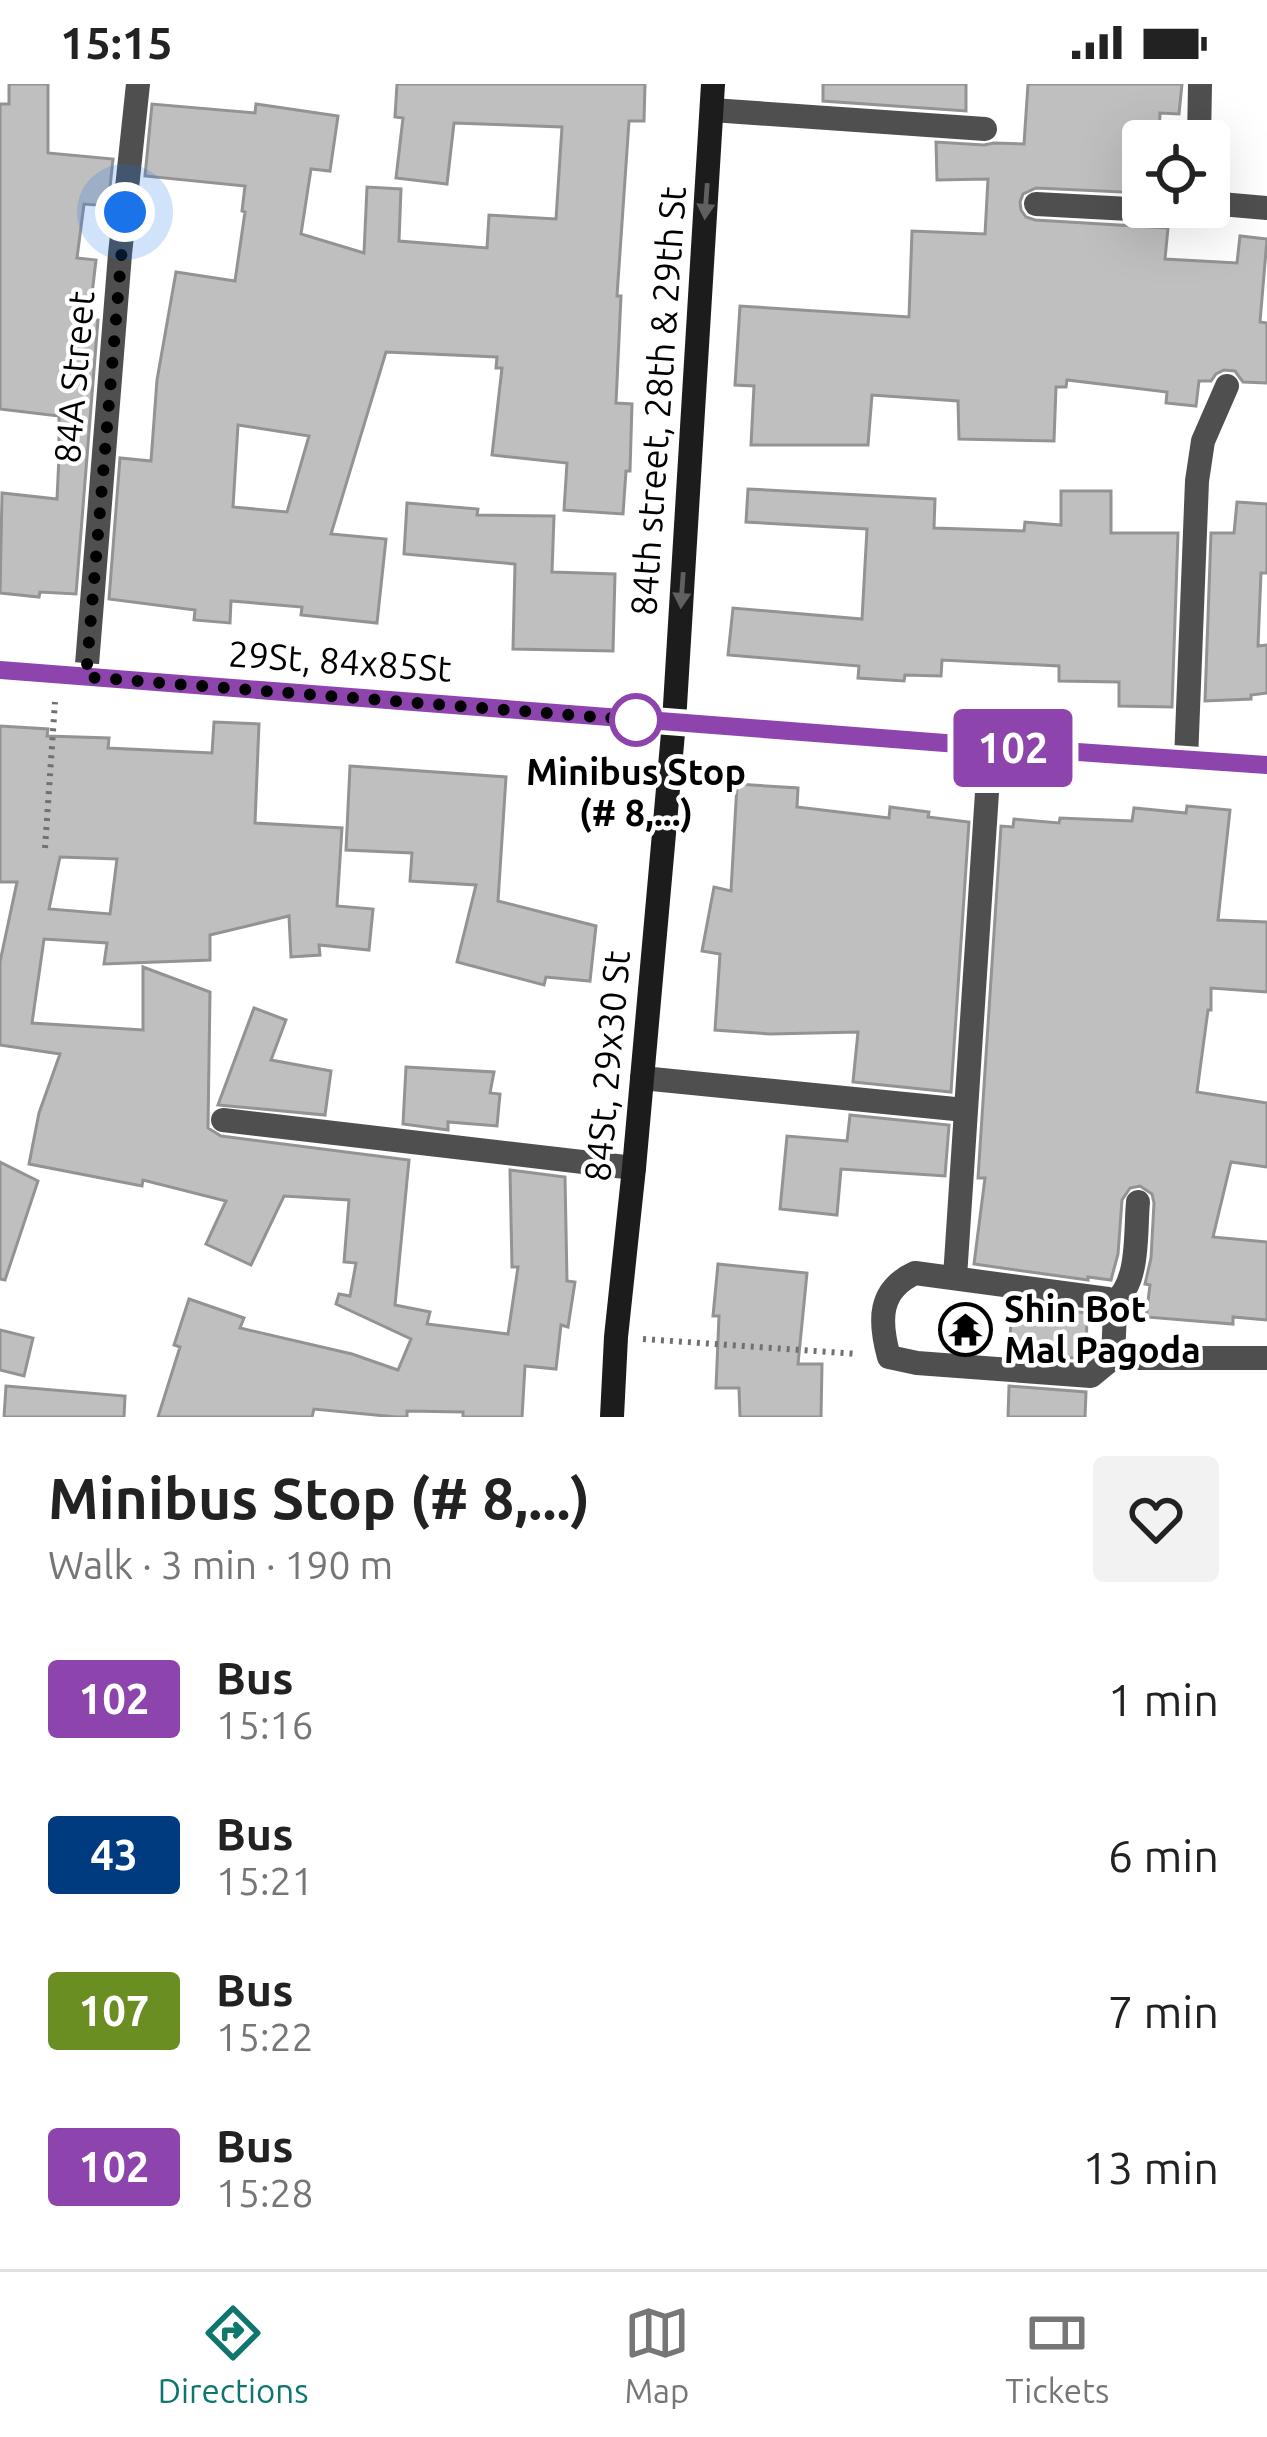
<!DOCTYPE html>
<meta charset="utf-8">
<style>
:root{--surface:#fff;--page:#f2f2f2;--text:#222;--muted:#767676;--line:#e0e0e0;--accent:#0f766e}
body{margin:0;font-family:Ubuntu,sans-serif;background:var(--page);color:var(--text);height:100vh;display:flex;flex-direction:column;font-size:45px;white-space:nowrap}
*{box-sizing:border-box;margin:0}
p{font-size:39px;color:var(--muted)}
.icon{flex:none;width:66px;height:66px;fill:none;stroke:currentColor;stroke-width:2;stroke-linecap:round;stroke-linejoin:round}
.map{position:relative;height:1333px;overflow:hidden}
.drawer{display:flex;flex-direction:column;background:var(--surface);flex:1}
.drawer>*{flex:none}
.badge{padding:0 24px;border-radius:9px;font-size:42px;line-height:78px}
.buttons{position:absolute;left:1122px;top:36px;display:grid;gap:24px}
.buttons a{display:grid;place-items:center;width:108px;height:108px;border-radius:12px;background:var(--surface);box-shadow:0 12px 48px #0002;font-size:60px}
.you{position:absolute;width:60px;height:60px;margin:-30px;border:9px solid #fff;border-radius:50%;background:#1a73e8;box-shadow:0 0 0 18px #1a73e833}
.map>.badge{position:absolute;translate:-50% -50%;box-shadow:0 0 0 6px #fff}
.round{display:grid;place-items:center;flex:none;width:126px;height:126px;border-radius:12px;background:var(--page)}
.headline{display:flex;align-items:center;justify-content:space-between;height:204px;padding:0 48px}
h1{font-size:57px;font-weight:700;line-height:90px}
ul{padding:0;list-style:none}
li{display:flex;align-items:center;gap:36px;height:156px;padding:0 48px}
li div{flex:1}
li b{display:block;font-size:45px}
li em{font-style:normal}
li .badge{min-width:132px;font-weight:700;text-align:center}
.status{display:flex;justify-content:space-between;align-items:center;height:84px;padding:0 60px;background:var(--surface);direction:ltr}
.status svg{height:33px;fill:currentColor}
.tab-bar{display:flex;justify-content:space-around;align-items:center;height:168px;border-top:3px solid var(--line);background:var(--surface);font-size:33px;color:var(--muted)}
.tab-bar a{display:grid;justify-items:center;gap:6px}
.tab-bar .active{color:var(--accent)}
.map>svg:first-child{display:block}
.building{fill:#bfbfbf;stroke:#939393;stroke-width:3;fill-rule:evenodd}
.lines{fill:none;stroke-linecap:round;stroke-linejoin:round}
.path{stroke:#717171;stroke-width:6;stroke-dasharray:3 6;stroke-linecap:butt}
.minor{stroke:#4f4f4f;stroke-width:24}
.secondary{stroke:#1c1c1c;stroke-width:24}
.oneway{fill:#606060}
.line-casing{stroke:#fff;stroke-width:27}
.line{stroke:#8e44ad;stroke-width:18}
.walk{stroke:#000;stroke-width:12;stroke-dasharray:0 21.6}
.stop-dot{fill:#fff;stroke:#8e44ad;stroke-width:6}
.labels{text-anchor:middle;stroke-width:9;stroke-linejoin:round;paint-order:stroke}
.street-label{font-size:36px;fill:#000;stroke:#fff}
.stop-label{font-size:36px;font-weight:bold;fill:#000;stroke:#fff}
.poi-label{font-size:36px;font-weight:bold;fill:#000;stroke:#fff;text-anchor:start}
</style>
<div class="status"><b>15:15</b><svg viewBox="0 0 49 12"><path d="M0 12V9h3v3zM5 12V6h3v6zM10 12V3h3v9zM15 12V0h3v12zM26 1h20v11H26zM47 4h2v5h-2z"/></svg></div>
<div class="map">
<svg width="1267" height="1333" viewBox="0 0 1267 1333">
<rect width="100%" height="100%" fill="#fff"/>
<path class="building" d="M9,0H48V69L113,75L108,122L84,120L77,174L96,176L89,236H98L76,510L40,508L39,513L0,509L2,409L57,415L59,372V332L0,325V20H9Z
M397,0H645L644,37H629L617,212H621L616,319L632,320L630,387H626L623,430L564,426L567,379L492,371L502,284H496L497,273L386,268L331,450L386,455L377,539L301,531L302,523L231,517L230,539L194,536L195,526L109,515L120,374L151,377L157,296L176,188L235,197L245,128L242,127L245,102L145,92L152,20L255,29L256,20L338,32L330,87L311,85L301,150L364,169L367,103L401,105L399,157L487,164L489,131L556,135L562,43L454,39L447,100L396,94L403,34L395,33ZM238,341L309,352L287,428L233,423Z
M823,0H966V27L823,17Z
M1028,0H1182L1179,30L1160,29L1159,57H1143V109L1036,104L1023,110L1020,118L1021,126L1026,133L1035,136L1168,144L1165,175L1237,179L1240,152L1267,155L1260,238L1267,239V299L1243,298L1235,287L1224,286L1216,290L1211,297H1199L1196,322L1166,319L1167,308L1067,296L1066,303H1056L1054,357L959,355L958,317L872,311L868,361H751L754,302L735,301L740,222L909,233L912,147L985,150L988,95L937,96L936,58L984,61L994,59L1024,60Z
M748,405L935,415L934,444L1024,447L1025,438L1061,441V407H1111V449H1178L1172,623L1119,622V598L1059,597V582L942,576L941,592L905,591L904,597L858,594L859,582L728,571L733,524L862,535L867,445L746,438Z
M1237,418L1267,420V489H1261L1258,562L1267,561V609L1251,611V615L1205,617L1211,449H1234Z
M407,419L478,425L477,431L554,432L552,488L615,490L613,567L513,565L515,480L404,470Z
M214,638L259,640L255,739L342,744L337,822L373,825L369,866L319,861L320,871L291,873L289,832L210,851V876L104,880L107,859L44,855L32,939L143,946V883L210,908L208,1044L221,1052L409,1076L395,1221L430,1228L427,1240L508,1250L518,1183H512L510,1086L565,1093L567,1197L575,1198L568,1243L561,1241L556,1285L525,1282L522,1333H463V1328L407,1327V1333H396L314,1325L312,1333H158L180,1263L174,1261L189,1215L244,1234L240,1244L352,1270L398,1286L411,1255L336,1220L339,1210L350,1212L356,1179L344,1178L349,1116L284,1112L251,1181L206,1160L226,1117L143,1096L142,1102L29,1080L39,1029L60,970L0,961V878L17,798H0V642L48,645L47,652L109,654L108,664L212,669ZM60,773L117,775L110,830L49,825Z
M350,682L506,693L498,817L596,842L590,897L546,893L544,901L457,878L476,801L410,797L412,769L346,766Z
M737,700L798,704L797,723L889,734L890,723L929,728L928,733L969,738L951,1008L853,998L858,948L770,950L715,946L720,870L702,867L714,803L731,807Z
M1187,722L1230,726L1218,836L1267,838V908L1211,904V926H1208L1197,1008L1267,1019V1083L1231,1078L1213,1153L1267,1158V1236L1233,1233V1240L1146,1233L1150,1201L1145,1200L1151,1174L1154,1119L1152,1110L1140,1102L1130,1104L1122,1116L1118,1170L1111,1196L1088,1193V1196L974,1180L985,1094H978L1001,742L1013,743L1014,735L1059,739L1060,734L1132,737L1134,724L1186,729Z
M254,924L286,936L271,976L331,987L325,1031L218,1021Z
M406,983L494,988L490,1009L500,1010L497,1042L448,1038V1046L403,1040Z
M850,1031L949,1041L945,1092L841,1085L837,1131L780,1125L787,1052L847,1057Z
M0,1078L38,1097L5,1196L0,1195Z
M718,1180L807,1189L798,1280H822L821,1333H740L739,1304H716L719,1232H713Z
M1011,1219L1087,1229L1086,1275L1010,1269Z
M0,1246L33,1254L24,1292L0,1286Z
M6,1302L125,1312L124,1333H4Z
M1009,1302L1086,1308L1085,1333H1008Z"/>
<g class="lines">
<path class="path" d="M45,764L55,618
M643,1255L858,1270"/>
<path class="minor" d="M712,26L985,45
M1199,57L1200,0
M1209,119L1267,124
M1036,120L1148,126L1170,123
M0,586L990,663L1267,681
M86,593L120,170L138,0
M1186,676L1197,397L1203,357L1227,302
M642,994L965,1026
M223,1036L634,1084
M915,1189L1108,1215L1114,1219L1115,1227L1113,1274L1091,1292L917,1279L889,1273C879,1237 878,1206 915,1189Z
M955,1193L990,663
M1114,1219C1140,1197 1135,1150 1138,1118
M1113,1274H1267"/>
<path class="secondary" d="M612,1333L616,1253L634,1084L674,638L713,0"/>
</g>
<defs><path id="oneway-solid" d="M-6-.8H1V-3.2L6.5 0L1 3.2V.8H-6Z" transform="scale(3)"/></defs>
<g class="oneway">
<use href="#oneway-solid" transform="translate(706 117) rotate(94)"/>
<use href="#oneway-solid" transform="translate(682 506) rotate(94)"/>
</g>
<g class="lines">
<defs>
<path id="line" d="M0,586L945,659L1267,681"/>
</defs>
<use href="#line" class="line-casing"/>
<use href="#line" class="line"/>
<path class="walk" d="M125,128L86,593L636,636"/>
</g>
<defs>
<symbol id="temple-ring" viewBox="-11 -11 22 22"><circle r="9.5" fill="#fff" stroke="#000" stroke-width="1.5"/><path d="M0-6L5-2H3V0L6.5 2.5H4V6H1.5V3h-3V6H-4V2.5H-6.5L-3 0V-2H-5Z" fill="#000"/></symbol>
</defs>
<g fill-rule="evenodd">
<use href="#temple-ring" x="936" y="1216" width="59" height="59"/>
</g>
<circle class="stop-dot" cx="636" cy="636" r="24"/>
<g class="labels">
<g class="street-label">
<text transform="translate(74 293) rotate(-85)" y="13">84A Street</text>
<text transform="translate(658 317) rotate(-86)" y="13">84th street, 28th &amp; 29th St</text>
<text transform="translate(340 577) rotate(4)" y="13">29St, 84x85St</text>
<text transform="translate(607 982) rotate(-85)" y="13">84St, 29x30 St</text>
</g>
<g class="stop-label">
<text x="636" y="701">Minibus Stop<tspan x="636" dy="41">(# 8,...)</tspan></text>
</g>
<g class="poi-label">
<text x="1004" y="1238">Shin Bot<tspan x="1004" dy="41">Mal Pagoda</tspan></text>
</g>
</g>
</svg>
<div class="buttons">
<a><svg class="icon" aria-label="locate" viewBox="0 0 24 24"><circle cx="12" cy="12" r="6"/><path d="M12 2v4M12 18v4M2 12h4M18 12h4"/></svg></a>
</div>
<div class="you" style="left:125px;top:128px"></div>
<b class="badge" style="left:1013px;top:664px;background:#8e44ad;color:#fff">102</b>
</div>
<section class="drawer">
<div class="headline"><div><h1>Minibus Stop (# 8,...)</h1><p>Walk · 3 min · 190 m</p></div><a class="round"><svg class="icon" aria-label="heart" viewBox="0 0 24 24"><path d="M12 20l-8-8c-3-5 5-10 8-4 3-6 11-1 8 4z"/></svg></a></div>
<ul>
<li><span class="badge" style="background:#8e44ad;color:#fff">102</span><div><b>Bus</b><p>15:16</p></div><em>1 min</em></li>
<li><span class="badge" style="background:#003b80;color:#fff">43</span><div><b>Bus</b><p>15:21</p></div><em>6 min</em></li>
<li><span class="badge" style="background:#6b8e23;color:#fff">107</span><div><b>Bus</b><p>15:22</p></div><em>7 min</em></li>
<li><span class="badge" style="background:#8e44ad;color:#fff">102</span><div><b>Bus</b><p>15:28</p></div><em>13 min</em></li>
</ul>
</section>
<nav class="tab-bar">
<a class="active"><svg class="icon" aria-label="directions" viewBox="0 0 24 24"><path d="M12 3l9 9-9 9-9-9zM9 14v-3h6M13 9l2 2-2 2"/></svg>Directions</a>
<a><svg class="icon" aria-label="map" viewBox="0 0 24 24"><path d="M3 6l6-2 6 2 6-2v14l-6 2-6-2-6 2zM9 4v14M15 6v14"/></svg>Map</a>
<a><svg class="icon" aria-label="tickets" viewBox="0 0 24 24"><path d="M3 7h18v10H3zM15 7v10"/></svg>Tickets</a>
</nav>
